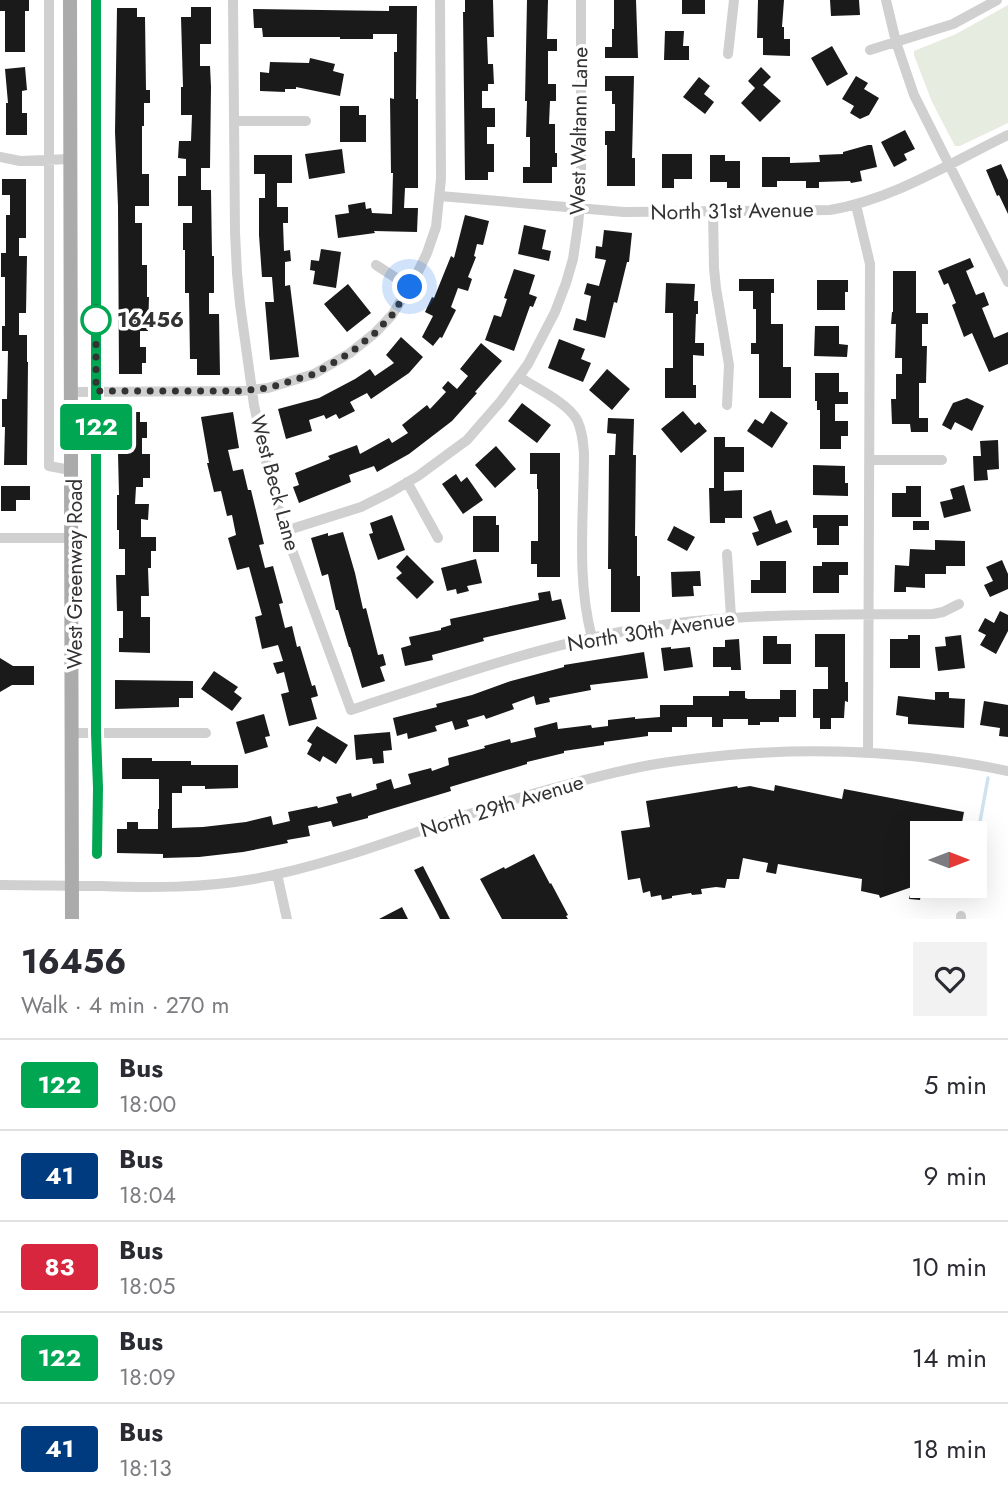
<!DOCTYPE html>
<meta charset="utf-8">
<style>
:root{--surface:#fff;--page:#f2f2f3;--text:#2b2b33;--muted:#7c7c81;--line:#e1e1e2}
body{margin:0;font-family:Jost,sans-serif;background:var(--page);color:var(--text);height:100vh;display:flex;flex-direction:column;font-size:26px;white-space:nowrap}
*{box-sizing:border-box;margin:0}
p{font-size:23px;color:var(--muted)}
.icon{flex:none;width:38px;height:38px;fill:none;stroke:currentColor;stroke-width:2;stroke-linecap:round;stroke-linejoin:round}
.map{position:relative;height:919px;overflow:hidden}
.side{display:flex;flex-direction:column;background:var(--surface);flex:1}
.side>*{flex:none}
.badge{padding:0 14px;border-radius:5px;font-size:24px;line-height:46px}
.needle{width:46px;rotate:90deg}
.fabs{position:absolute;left:910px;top:821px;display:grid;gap:14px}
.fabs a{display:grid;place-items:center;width:77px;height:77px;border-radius:0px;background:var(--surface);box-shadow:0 7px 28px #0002;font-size:35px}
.you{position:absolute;width:35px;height:35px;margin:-18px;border:5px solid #fff;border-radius:50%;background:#1a73e8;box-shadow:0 0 0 10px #1a73e833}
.map>.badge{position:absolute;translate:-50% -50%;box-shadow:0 0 0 4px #fff}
.round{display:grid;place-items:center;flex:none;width:74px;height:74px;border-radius:0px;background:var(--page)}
.overview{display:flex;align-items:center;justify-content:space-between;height:119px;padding:0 21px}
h1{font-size:33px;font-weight:700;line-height:52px}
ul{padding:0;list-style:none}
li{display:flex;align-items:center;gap:21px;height:91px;padding:0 21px;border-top:2px solid var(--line)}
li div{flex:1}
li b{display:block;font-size:26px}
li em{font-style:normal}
li .badge{min-width:77px;font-weight:700;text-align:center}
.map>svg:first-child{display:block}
.green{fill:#e6ecdf}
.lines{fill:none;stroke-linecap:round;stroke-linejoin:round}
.stream{stroke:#cfe2ee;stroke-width:3.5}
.building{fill:#1a1a1a}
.minor{stroke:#d0d0d0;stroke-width:10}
.major{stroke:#ababab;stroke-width:14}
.line-casing{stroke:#fff;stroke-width:16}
.line{stroke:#00a651;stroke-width:10}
.walk{stroke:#333;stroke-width:7;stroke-dasharray:0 12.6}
.stop-dot{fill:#fff;stroke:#00a651;stroke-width:3.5}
.labels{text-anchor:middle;stroke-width:7;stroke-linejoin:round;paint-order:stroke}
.street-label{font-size:21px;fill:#333;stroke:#fff}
.stop-label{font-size:21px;font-weight:bold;fill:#333;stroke:#fff;text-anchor:start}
</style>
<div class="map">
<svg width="1008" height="919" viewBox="0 0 1008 919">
<rect width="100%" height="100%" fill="#fff"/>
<path class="green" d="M1008,5V123L960,146H955L932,102L914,55V51L956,34Z"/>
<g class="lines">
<path class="stream" d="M975,849L988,778
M966,893L968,886"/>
</g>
<path class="building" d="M0,0H29V11H25V52H5V11H0Z
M465,0H493L494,37H487L488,64H493L494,84H488V91H482V108H495V127H487V144H494V172H488V180H465L463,12H465Z
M527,0H548L547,39H557V51H548V84H556V101H550L549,124H555V153H557V167H552V183H523V167H530V137H526L527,101H525Z
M614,0H636L638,58H605V47H612V29H614Z
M682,0H705V14H682Z
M758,0H784L782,27H784V39H790V56L763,55V38H757Z
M830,0H859L860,15L831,16Z
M389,6H417L416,99H418V188H405L404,208H418L417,232L374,231L375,233L338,238L335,215L349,213L348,205L365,202L366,209L371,208L372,213L392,214L393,173H391L390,98L394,99V52H397V34H373V39H340V37H263L262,28H254L253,9L389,11Z
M191,7H211V44H200V66H210L211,87L210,168H201V190H211L212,256H214V293H209V314H219L220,375H197V359H190L189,293H185V250H183V223H192V206H178V176H186V159L178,158L179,141H191L192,115H181V87H183L181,17H191Z
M117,8H137V17H145L146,90H150V103H144V126H142V174H149V206H135V223H142V265H147V297H149L148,331H140V347H146V363H142V374H119L118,206L115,132Z
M665,31H684L683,46H689V60H664Z
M832,46L848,74L827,86L811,58Z
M310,58L335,64L333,71L344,74L340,96L296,87V89H285V92L260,91V72L269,73L270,62L309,63Z
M25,67L27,90L22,91V113H27V135H6V103H8L5,69Z
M761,67L771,77L763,85L781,101L760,122L741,103L755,88L748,81Z
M605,76H634L632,158H635V186H607V145H605V131H615V104H612V91H605Z
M856,76L868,83L864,89L879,98L869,115L860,119L850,113L854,106L842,99Z
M699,77L710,86L704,94L714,102L705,114L683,97Z
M340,106H359V115H366V142H340Z
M905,130L915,149L904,154L907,160L894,167L881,142Z
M868,145H872L877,167L860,171L862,181L851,183L850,181L819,182V188H806V181H777V187H762V157H790V163L820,162L819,155L843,154V152Z
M342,149L345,173L309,179L305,154Z
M662,154H692V179H674V188H662Z
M254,155H292V183H277V207H288V223H283L284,251L290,250L291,261L285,262V286L290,285L299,357L270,360L265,302H274L272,277H262L259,235V198H265V174H254Z
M710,155H725V161H740V188H727V182H710Z
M1001,164L1008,180V214L999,195L997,196L986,170Z
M2,179H26V238H19V256H27L26,313H19V335H27V362H28L27,465H4L5,427H2V399H7L8,351H2V326H5V277H1V253H6V215H10V195H2Z
M465,215L489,221L483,245L477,244L474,256L476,257L468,277L472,279L468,291L458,288L451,307L456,310L442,338L440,337L433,346L422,337L433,316L425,312L432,297L434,298L451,256L454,258Z
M524,225L546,230L542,249L551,251L549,261L518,254Z
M604,230L632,233L629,262H627L617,303L614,302L605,338L573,330L576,318L586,321L591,296L584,294L587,283L599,286L606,260L595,258L596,246L602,247Z
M321,249L341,252L336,288L313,284L315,271L310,270L311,260L319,261Z
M970,258L974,267L966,271L976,295L984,292L989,305L982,308L994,338L1008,332V364L989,372L972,333L964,337L952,305L956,303L948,283L944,285L938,271Z
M514,269L535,275L529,294L537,297L533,307L530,306L514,351L485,340L494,315L501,317L507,299L504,298Z
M893,271H916V313H928V324H922V346H927L926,383H919V418H928V432H911L910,424H892L891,399H896V374H902V358H895L896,324H891L892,312H893Z
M739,279H774V293H771V324H783V367H791V398H759V354H751V343H756V309H753V291H739Z
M817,280H848V292H845V310H817Z
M666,283L695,284L694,301H698V314H696L695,343H704V356L693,355V385H696V398H665V368H673V313H665Z
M348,284L371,313L347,332L324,304Z
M815,326H839V344L848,345L847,357L814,356Z
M401,337L423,357L409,373L371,399L367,393L350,402L355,411L339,419L336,414L326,419L324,415L309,420L312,431L286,439L278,409L319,398L355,379L370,369L375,376L394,363L386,355Z
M559,339L585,349L581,359L591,363L583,382L548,368Z
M481,343L502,361L475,392L477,393L452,421L409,454L377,472L374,466L349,475L351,482L299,503L293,487L299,485L295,473L330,459L328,456L357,445L360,454L389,438L392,443L408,433L402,425L427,405L430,409L446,392L442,388L448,381L457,389L468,376L460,369Z
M607,369L630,389L612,410L589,390Z
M815,373H839V392H848V404H835V421H848V436H841V449H820V410H817V401H815Z
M967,398L984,406L972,431L955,422L951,430L942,425L953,403Z
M522,403L551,425L537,443L508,421Z
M683,411L695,425L699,422L707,431L681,453L661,429Z
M771,411L788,423L772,448L747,431L755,419L763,424Z
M117,412H140V422H147V438H142V454H150V478H143V487H136L135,504H149L148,520L141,519V537H156V551H151V568H148L149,596H141V617H150V653L119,652V638H123V611H117L116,575H125V549H119V530H117V495H119Z
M233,412L239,448L228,450L233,471L243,469L248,490H251L264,544L259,545L265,568L273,566L283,603L279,604L285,628L292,626L297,647L300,646L312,686L315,685L318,696L311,698L317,719L289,726L281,694L289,692L284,672L277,674L273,663L283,661L278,645L262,649L255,617L262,615L249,567L237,570L228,538L236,535L232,515L227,516L221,491L214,492L207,463H209L201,417Z
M608,418L634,419L633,455H636L635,536H637V576H640V612H611V569H608L609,455H615L616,434L607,433Z
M714,437H725V447H744V472H724V491L742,490V518H725V523H710L709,488H714Z
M998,440L999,469L987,470L988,480L974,481L973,456H981L980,441Z
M496,446L516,469L495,488L475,465Z
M530,453H560V577H537V564H531V541H538V489H537V474H530Z
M813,465L845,466V483H848V496L813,495Z
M456,474L461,482L467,477L483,500L463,514L442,484Z
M964,485L971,511L944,518L940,502L953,499L950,489Z
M1,486H30V500H16V511H1Z
M906,486H921V517H892V493H906Z
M771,510L776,524L787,520L792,532L757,546L752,533L759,531L753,517Z
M392,515L405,550L378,560L369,534L373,533L370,523Z
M813,515H848V526H839V545H817V528H813Z
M473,516H496V525H499V552H473Z
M913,521H929V530H913Z
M674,526L695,537L687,551L667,540Z
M343,532L355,573L363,609L366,608L378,655L383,654L386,665L380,667L385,681L362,688L350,647H349L338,610H336L328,574L322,576L311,538L328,533V536Z
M935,540L965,541V566H946V574H925V588L906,587V592H894L895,565L909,566L910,549L935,550Z
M407,555L434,582L417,599L396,578L402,573L396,567Z
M476,559L482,583L467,586L469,591L457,594L456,589L447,591L441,568Z
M1002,560L1008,574V589L990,597L984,585L993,581L986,567Z
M760,561H786V593H751V580H760Z
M822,562H848V575H839V593H813V566H822Z
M700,571L701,586H693L694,596L672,597L671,572Z
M550,591L552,601L561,599L566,619L483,638L484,641L432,655L433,660L405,666L401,648L411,645L409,637L441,630V628L451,625L450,619L539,600L538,593Z
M1000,611L1008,615V631L996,654L980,645L986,635L978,631L985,618L994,623Z
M815,634H845V682H848V702L845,701L844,718H831V729H820V718H813V689H828V667H815Z
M908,635H920V668H890V639H908Z
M961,635L965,668L938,671L935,647L946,646L945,637Z
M763,636H777V644H791V664H763Z
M739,639L741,670H731V667H713V647H725V640Z
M671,647V649L690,647L693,667L664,671L661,648Z
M644,652L648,678L590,685L591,690L549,698L550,702L536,705L534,696L512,704L514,709L486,719L484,715L467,720L469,726L455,730L452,721L435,726L437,731L408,739L407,733L397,736L393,718L437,707L436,704L472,695L511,681L564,667V665Z
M0,658L13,666H34V685H12L0,692Z
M214,671L238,687L234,692L242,698L232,711L201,689Z
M115,680L193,681V698H179V707L115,709Z
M780,690H796V717H779V722H760V725H748V719H723V727H712V717H687V727H672V732H648V736L604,742V745L564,751V753L527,762V764L450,787L451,791L368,816V818L333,827L331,821L308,826L310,836L287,840L288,843L243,852L199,857L163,858V854L117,853V829H127V822H138V829H158V809H159V779H122V758H152V761H191V765H238V788L205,789V786H182V793H172V828L203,827L246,822L271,816L273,825L290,821L288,812L317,806L318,808L338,803L336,797L351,793L352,797L377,789L376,784L391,779L394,789L411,784L408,774L431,768L432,771L449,765L448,758L485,748L484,746L510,739L511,743L536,737L534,728L557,722L558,729L591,725L592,728L608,726V720L635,717V719L660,717V705H693V696H729V691H745V698L748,699H780Z
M935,692H949V698L965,699L964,728L908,724V717L896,715L898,696L935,700Z
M984,701L1008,705V737L999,736L1000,728L980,725Z
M264,714L270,736L265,737L268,747L245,754L236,722Z
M317,726L348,745L336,764L323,756L320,762L307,754L312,744L307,741Z
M390,732L392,750L383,751L384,763L373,764L372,758L356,760L354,735Z
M775,785L842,799L844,789L964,812L960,833H922V887L920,900L909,899L912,887L880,898L879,895L861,891L862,879L778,864L776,874L766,872L768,863L743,858L739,879H727L725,888L716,887L701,889L702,894L692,895L691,893L672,896V898L662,900L661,895L651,897L650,891L643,893L640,878L628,880L621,831L650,827L646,801L737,786L738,788L750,786L774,791Z
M534,854L550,884L551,883L568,915L566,916L568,919H502L480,879L504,867L505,869Z
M423,866L450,919H440L436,911L414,870Z
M402,907L408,919H379Z"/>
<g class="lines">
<path class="minor" d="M49,0V466L70,470
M96,0V733L98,788L97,854
M233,0L235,232L237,273L240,304L254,405L267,466L285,531L351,710C443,680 535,647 631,630C731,612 832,615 933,614L943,612L959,604
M886,0L896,42L914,95L1008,282
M870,50L953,24L997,0
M728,54L734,0
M234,121H306
M0,157L20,161L70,159
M440,196L624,212L830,210C894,199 950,163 1008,135
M856,205L870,264L868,752
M713,210L714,268L716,288L729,365L727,405
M376,265L410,287
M519,377C536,388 568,403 577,420C582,430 583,441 584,453C584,514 576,578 592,638
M71,392L239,391L268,388L314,374L350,353L375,333L392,315L416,276L427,253L436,227L441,179L440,0
M870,460H942
M407,482L438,538
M285,531L361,507L391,492L418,476L467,440L501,401L528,364L555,312L566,283L573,259L578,225L581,193V0
M0,538H70
M727,554L731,617
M71,733H206
M277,874L287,919
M0,885C34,885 67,886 101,886C152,888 203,888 254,879C346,862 432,824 522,797C561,786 600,775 640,767C669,761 699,758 729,755C823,747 916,752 1008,771
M961,919V916"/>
<path class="major" d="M70,0L72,919"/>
</g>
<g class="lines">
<defs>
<path id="line" d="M96,0V733L98,788L97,854"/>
</defs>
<use href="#line" class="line-casing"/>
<use href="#line" class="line"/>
<path class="walk" d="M96,320V307V391H239L268,388L314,374L350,353L375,333L392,315L410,287"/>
</g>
<circle class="stop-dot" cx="96" cy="320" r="14"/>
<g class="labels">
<g class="street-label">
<text transform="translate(579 131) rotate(-89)" y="7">West Waltann Lane</text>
<text transform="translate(732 211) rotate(-1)" y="7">North 31st Avenue</text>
<text transform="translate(275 483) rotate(75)" y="7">West Beck Lane</text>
<text transform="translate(75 574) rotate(-90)" y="7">West Greenway Road</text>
<text transform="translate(651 631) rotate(-9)" y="7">North 30th Avenue</text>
<text transform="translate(502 806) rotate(-17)" y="7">North 29th Avenue</text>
</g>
<g class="stop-label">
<text x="117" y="327">16456</text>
</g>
</g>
</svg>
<div class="fabs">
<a><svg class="needle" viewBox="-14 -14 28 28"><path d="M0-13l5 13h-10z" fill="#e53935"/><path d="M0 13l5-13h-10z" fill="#7c7c81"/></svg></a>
</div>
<div class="you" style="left:410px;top:287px"></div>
<b class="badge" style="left:96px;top:427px;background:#00a651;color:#fff">122</b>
</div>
<section class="side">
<div class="overview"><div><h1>16456</h1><p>Walk · 4 min · 270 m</p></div><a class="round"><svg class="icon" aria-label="heart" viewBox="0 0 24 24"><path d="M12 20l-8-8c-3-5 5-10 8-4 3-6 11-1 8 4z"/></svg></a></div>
<ul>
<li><span class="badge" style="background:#00a651;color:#fff">122</span><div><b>Bus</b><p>18:00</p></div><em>5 min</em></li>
<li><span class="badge" style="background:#003b80;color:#fff">41</span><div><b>Bus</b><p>18:04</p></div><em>9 min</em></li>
<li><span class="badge" style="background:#d7263d;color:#fff">83</span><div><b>Bus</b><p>18:05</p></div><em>10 min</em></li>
<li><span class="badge" style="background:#00a651;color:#fff">122</span><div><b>Bus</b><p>18:09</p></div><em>14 min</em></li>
<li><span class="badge" style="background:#003b80;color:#fff">41</span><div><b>Bus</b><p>18:13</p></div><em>18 min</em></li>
</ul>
</section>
